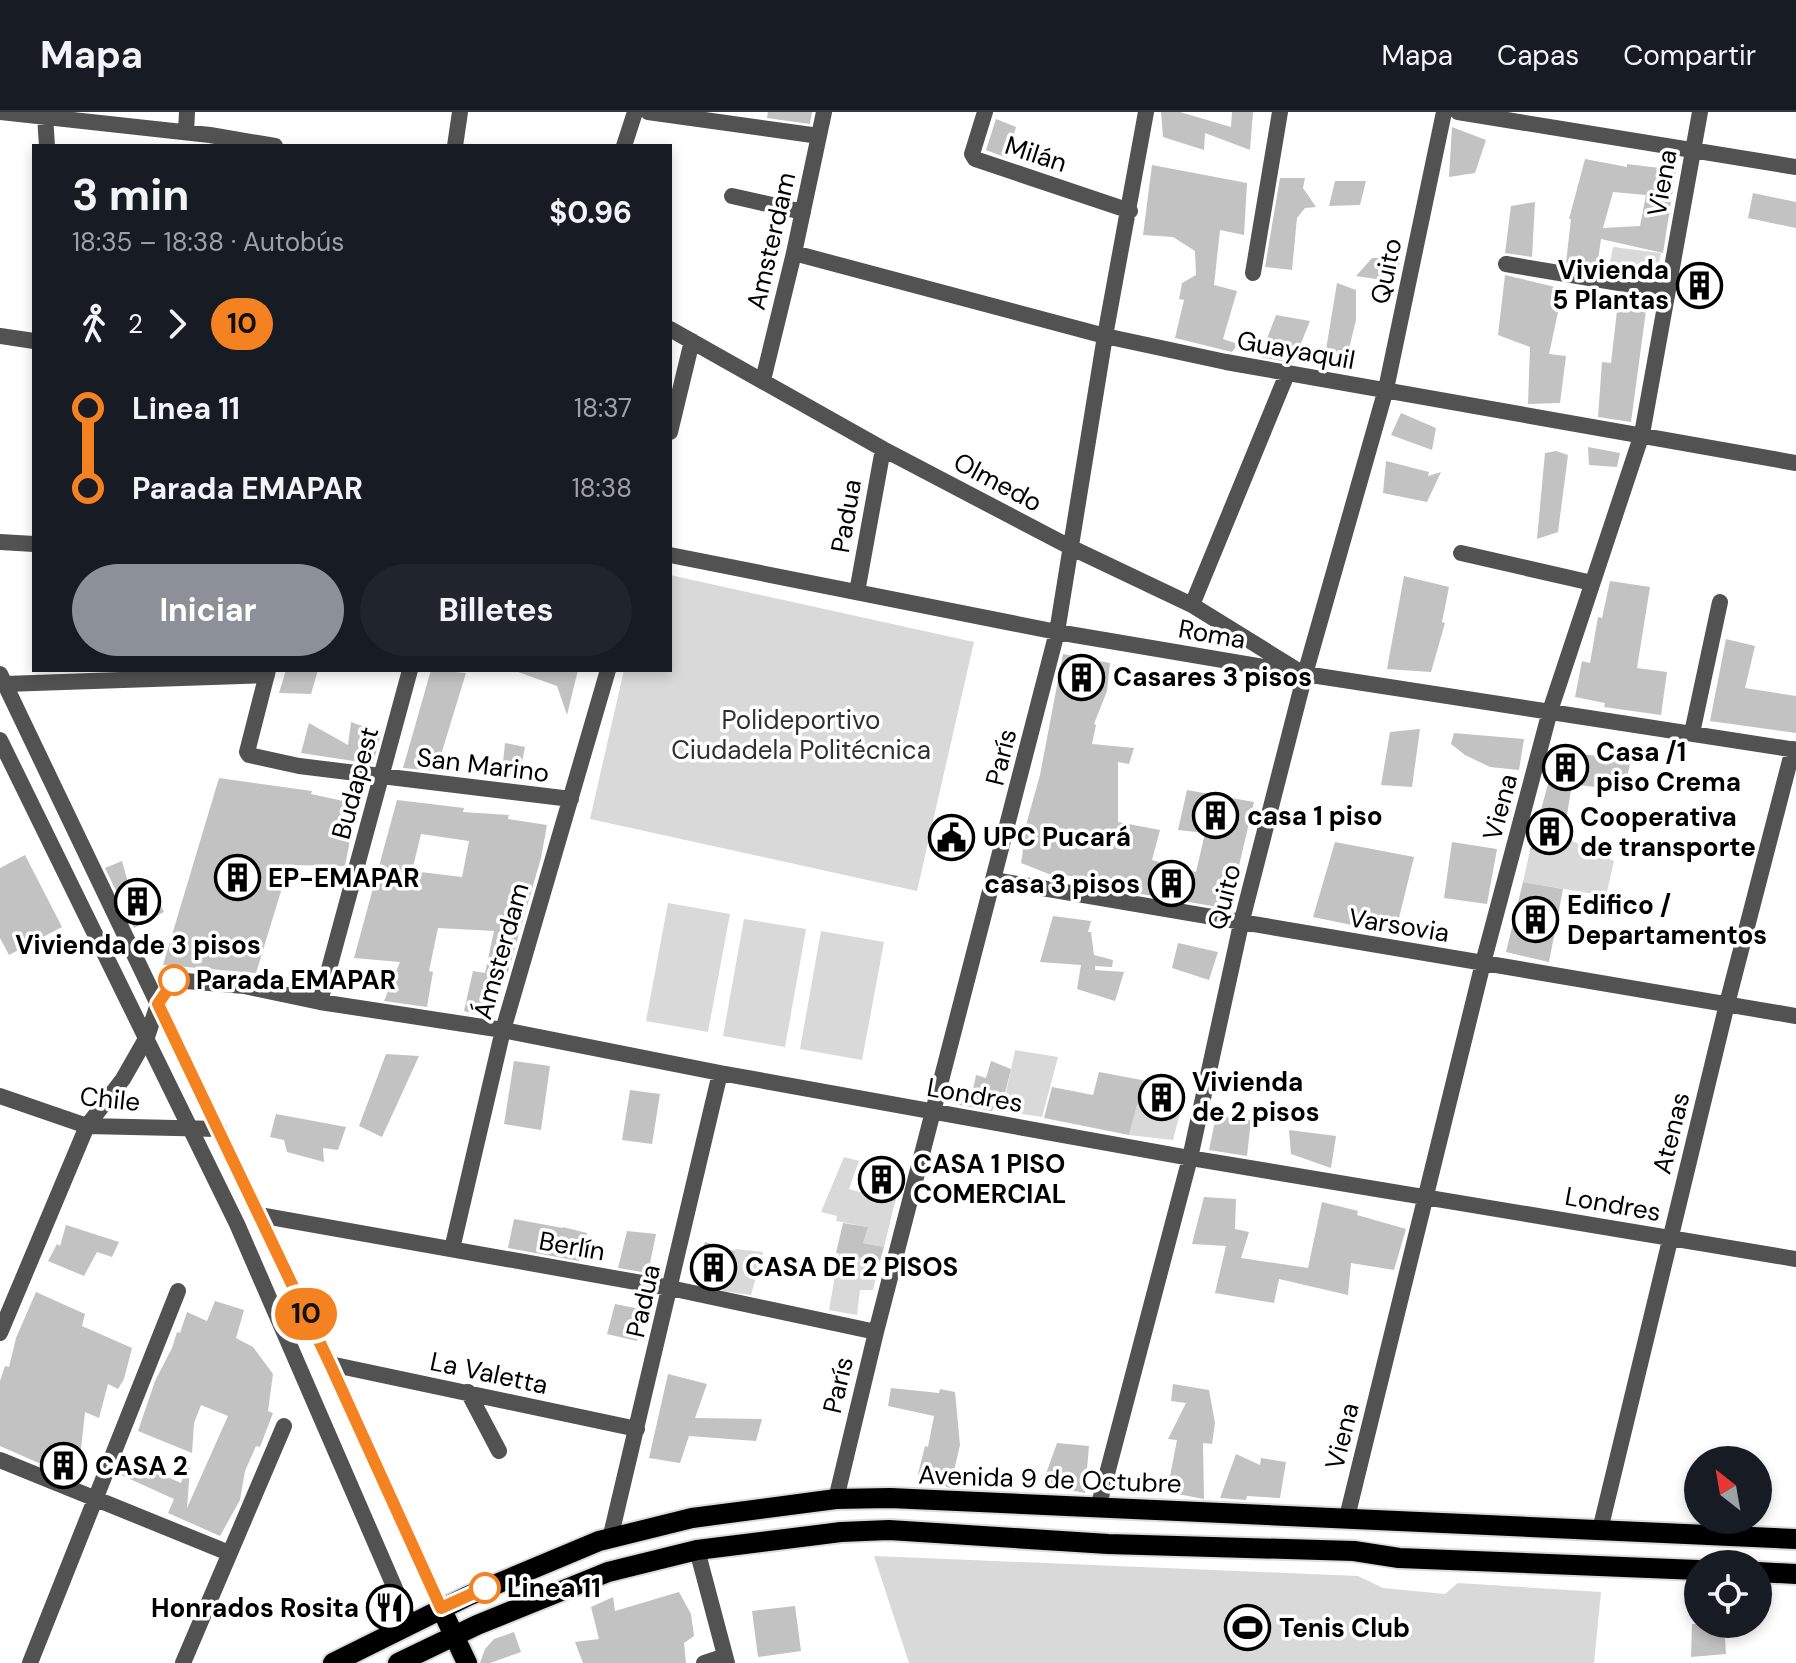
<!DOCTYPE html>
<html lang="es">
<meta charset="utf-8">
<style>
:root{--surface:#171b24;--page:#20242c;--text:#f1f3f6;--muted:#9ea1a6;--line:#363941;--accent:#8c9099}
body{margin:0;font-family:"DM Sans",sans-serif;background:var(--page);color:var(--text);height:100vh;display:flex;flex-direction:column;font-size:30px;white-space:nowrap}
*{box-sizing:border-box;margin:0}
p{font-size:26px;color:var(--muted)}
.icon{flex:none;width:44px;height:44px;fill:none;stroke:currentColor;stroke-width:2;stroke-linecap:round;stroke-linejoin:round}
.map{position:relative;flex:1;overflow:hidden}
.details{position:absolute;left:32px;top:32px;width:640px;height:528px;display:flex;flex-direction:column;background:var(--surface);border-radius:0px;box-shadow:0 4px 12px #0003}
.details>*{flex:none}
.badge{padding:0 16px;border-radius:26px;font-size:28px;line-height:52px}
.needle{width:52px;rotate:329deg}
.buttons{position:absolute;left:1684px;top:1334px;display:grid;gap:16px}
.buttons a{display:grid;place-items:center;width:88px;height:88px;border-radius:50%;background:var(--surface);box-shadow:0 4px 12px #0003;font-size:40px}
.map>.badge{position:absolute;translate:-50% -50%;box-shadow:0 0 0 4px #fff}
.legs{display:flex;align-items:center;gap:12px;height:88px;padding:0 40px;font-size:26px}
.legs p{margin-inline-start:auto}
.head{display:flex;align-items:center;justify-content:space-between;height:136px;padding:0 40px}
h1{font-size:44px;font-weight:700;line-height:60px}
.primary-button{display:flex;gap:16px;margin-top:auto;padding:16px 40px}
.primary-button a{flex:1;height:92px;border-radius:48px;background:var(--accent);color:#fff;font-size:32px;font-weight:700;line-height:92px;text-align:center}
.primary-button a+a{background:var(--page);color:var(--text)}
ul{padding:0 40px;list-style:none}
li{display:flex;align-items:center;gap:28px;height:80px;font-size:30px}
li i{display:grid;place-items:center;width:12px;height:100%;margin:0 10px;background:currentColor}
li i::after{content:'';width:20px;height:20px;margin:-10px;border:6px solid;border-radius:50%;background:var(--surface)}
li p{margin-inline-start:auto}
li:first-child i{background:linear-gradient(#0000 50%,currentColor 0)}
li:last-child i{background:linear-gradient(currentColor 50%,#0000 0)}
header{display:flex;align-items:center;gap:48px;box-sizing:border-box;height:112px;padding:0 40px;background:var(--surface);border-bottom:2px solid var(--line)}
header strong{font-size:38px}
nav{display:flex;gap:44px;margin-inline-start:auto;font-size:28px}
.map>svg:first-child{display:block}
.green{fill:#d9d9d9}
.building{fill:#c2c2c2;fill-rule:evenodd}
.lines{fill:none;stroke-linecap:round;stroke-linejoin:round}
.primary-casing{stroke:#dbdbdb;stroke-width:24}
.minor{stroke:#525252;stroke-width:16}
.tertiary{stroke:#525252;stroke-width:16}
.primary{stroke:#000;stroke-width:20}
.line-1-casing{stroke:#fff;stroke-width:18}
.line-1{stroke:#f58220;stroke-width:12}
.stop-1-dot{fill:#fff;stroke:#f58220;stroke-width:4}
.labels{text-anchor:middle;stroke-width:7;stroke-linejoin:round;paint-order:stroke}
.street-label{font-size:26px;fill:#000;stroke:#fff}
.poi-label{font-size:26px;font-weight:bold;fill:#000;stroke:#fff;text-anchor:start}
.park-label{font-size:26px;fill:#303030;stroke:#fff}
.stop-label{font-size:26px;font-weight:bold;fill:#000;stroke:#fff;text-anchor:start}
</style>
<header>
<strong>Mapa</strong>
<nav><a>Mapa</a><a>Capas</a><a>Compartir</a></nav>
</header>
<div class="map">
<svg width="1796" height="1551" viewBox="0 0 1796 1551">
<rect width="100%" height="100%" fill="#fff"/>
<path class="green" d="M1613,135L1661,141L1655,172L1607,166Z
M670,463L974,530L917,779L590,707L624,558H670Z
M1566,726L1614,749L1606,784L1523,770L1530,738L1561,740Z
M668,791L730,802L708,920L646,909Z
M744,807L806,817L785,935L723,924Z
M821,819L884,830L862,948L800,937Z
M1015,938L1058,945L1042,1005L1002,999Z
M1137,993L1180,1001L1173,1028L1129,1023Z
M844,1045L859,1049L849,1077L895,1090L884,1135L863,1131L867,1115L836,1109L837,1104L821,1100Z
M735,1137L763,1140L751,1183L723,1179Z
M839,1141L880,1149L873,1178H860L857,1203L829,1198Z
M874,1444L1358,1464L1383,1476L1445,1482L1458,1471L1601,1480L1594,1551H909Z"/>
<path class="building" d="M768,0H812L810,12L767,6Z
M1161,0H1180L1231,15L1232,0H1253L1250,38L1205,21L1204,38L1163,25Z
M996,7L1016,15L1007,46L986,38Z
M1452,15L1486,28L1475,61L1449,65Z
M1585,47L1627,55V52L1676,58L1663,141L1601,127L1597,156L1566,151L1571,107H1569ZM1613,80L1646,83L1640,114L1603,116Z
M1152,53L1247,71L1244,123L1220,118L1214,173L1237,179L1223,227L1238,232L1232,240L1175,226L1184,188L1179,187L1182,171L1196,163L1195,139L1173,125L1143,123Z
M1280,66H1305L1303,76L1316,95L1305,96L1297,106L1292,158L1265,155Z
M1335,69H1366L1360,93L1329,94Z
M1753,81L1796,90V116L1748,106Z
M1535,90L1532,145L1505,141L1511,94Z
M1401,145L1395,170L1356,164L1372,146Z
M1692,150L1715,155L1708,195L1684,190Z
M1505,163L1563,177L1549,242L1566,244L1560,291L1528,292L1530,235L1498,223Z
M1337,171L1356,178V208L1344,257L1323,256Z
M1618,190L1647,191L1631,310L1598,305L1602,250L1611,251Z
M1276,203L1310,209L1293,251L1260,245Z
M1401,301L1436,316L1432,338L1391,323Z
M1588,335L1620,341L1617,355L1589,353Z
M1556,339L1568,343L1558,420L1537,427L1545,341Z
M1386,349L1429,360L1428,364L1441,360L1427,390L1383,381Z
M1404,464L1449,475L1442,510L1445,511L1431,560L1387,557Z
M1610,469L1650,475L1637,556L1667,560L1661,603L1604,595L1605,591L1575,585L1582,549L1590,551L1598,505L1602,506Z
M1726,527L1755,534L1745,576L1796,584V621L1710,609Z
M1063,542L1110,551L1107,579L1094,612L1096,613L1092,632L1134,636L1129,652L1118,650V710L1160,718L1152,748L1196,760L1205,721L1178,718L1187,678L1254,690L1237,762L1240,763L1230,797L1100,775L1102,770L1054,761V764L1021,751L1025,724H1023L1040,663Z
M286,558H318L311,582L279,581Z
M431,558L466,561L436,659L403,656Z
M519,558H578L567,603L557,574L518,560Z
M351,610L381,621L373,652L301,641L309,611L348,633Z
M1420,617L1412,675L1381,673L1390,620Z
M1454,621L1524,627L1519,658L1490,655L1465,643L1451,632Z
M505,631L525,635L519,665L502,661Z
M1557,639L1631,648L1624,679L1572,672L1561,740L1530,738Z
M219,666L312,679L311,682L357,692L345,754L289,753L256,861L163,853Z
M397,688L464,696L463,700L509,703L508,707L547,713L541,746L508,860L480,903L464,899L473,859L485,861L494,819L438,816L429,859L433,860L427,895L384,889L400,850L354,846ZM421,722L469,729L462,765L412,759Z
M946,704L968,709L959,747L937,742Z
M1335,730L1414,745L1395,822L1313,805Z
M1452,730L1497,737L1487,792L1444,786Z
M25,743L62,815L9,843L0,826V756Z
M122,749L129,774L146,767L164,800L134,816L105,756Z
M1523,770L1563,777L1549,850L1506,840Z
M1053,804L1091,809L1088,820H1091L1094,843L1113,848L1112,855L1095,854V858L1124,860L1115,889L1077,877L1081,853L1040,850Z
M1178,831L1218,840L1209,868L1172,856Z
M386,942L419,944L382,1025L359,1014Z
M514,949L550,954L541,1018L504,1012Z
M991,949L1011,957L1004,985H998L992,999L954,992L958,975L973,978L976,963L986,966Z
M1099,960L1184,976L1180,1001L1137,993L1129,1023L1044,1006L1052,975L1093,983Z
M630,978L660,982L652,1032L622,1028Z
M276,1002L346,1015L338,1038L323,1036L324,1050L287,1040L284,1028L270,1025Z
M1216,1004L1251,1008L1247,1044L1209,1038Z
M1289,1018L1336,1024L1331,1056L1291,1042Z
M870,1047L904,1057L895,1090L861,1076Z
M1204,1085L1236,1087L1235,1117L1249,1120L1241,1146L1308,1156L1322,1090L1358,1099L1357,1103L1406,1117L1394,1158L1351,1151L1348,1183L1279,1167L1274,1191L1215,1181L1226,1134L1192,1132Z
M514,1107L563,1116V1115L587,1121L579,1149L508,1136Z
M843,1111L868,1115L863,1131L884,1135L880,1149L836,1141Z
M66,1113L119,1130L112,1145L97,1140L84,1164L48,1149L57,1132L60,1134Z
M627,1119L656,1122L648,1161L618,1156Z
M705,1130L735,1139L724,1176L693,1170Z
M36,1180L85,1202L82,1214L132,1236L124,1267L118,1277L108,1272L99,1306L85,1300L80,1346L85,1349L73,1366L0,1334V1269L5,1254L9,1255L16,1226Z
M215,1189L244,1198L236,1226L253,1235L273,1262L268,1299L273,1301L260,1335L256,1334L245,1359L240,1388L220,1424L168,1401L174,1387L121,1363L128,1348L181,1371L187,1355L190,1356L187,1396L228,1304L201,1293L194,1311L192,1341L138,1319L155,1269L172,1236L177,1220L180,1221L187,1200L207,1209Z
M615,1192L645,1198L637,1229L607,1222Z
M668,1262L707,1272L695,1306L762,1307L756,1329L689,1324L680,1351L649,1346Z
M1173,1272L1209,1278L1215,1311L1212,1332L1203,1331L1204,1387L1167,1380L1177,1328L1168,1327L1186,1291L1171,1289Z
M891,1276L939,1281L940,1277L955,1280L960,1333L950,1376L918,1362L925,1334L928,1335L934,1304L888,1294Z
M1057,1331L1089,1334L1085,1381L1042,1373Z
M1236,1342L1260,1353L1261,1346L1286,1350L1280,1386L1247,1384L1246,1388L1220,1386Z
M679,1480L691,1502L694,1524L684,1531L686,1551H583L575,1530L599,1527L591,1495L613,1485L615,1499Z
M795,1494L801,1539L758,1545L752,1499Z
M1692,1512H1724L1726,1542L1691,1545Z
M514,1520L521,1540L490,1551H480L485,1537L494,1527Z"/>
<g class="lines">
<defs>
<path id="primary" d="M1758,1460L1796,1462
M441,1496L467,1551
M333,1551L468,1484L599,1429L692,1406L836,1387L890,1386L1796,1427
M398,1551L477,1513L608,1460L697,1438L841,1420L889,1418L1108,1432L1354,1439L1399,1446L1698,1458"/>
</defs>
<use href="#primary" class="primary-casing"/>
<path class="minor" d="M0,0L210,23L275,34
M648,0L819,24
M985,0L972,42L975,47L1130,99
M1458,0L1796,55
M45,4L47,34
M186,20L187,0
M455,34L460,0
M624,34L635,0
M732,84L803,100
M794,141L1105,224L1226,250L1796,351
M1506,152L1667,179
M1253,161L1280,0
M670,217L883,337L1070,435L1192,493L1297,558
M0,224L34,229
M763,268L794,141L824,0
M670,320L692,229
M0,430L34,432
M1461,441L1592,471
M670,443L1057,520L1305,562L1796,638
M857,480L883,337
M1192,493L1287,262
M268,558L247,640L249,643L299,654L571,687
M5,572L267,563
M1692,621L1720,490
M994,768L1796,904
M320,890L410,558
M0,984L87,1014L219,1017
M259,1103L670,1176L876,1220
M452,1137L503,918L608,558
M0,1221L87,1014L123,967L147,925L158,892L174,868L244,874L320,890L503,918L720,961L1190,1046L1796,1147
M330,1252L637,1317
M468,1280L499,1339
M0,1348L229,1441
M836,1387L876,1220L1057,520L1105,224L1146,0
M1098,1396L1190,1046L1241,812L1305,562L1386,277L1444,0
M1347,1405L1483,851L1550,599L1642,322L1700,0
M1600,1418L1727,892L1793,637
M610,1427L720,961
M697,1438L727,1551
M30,1551L178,1179
M183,1551L284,1314
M704,1551L725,1544"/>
<path class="tertiary" d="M0,562L330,1252L441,1496
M0,628L237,1112L410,1511"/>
<use href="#primary" class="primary"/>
</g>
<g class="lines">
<defs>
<path id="line-1" d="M174,868L158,892L330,1252L441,1496L485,1476"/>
</defs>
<use href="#line-1" class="line-1-casing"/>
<use href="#line-1" class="line-1"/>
</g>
<defs>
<symbol id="building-ring" viewBox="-11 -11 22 22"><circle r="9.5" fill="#fff" stroke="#000" stroke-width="1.5"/><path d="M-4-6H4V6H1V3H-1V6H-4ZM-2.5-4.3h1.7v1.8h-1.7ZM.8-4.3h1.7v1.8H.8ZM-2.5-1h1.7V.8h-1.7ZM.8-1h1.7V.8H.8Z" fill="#000"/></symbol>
<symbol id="civic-ring" viewBox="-11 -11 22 22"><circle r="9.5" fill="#fff" stroke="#000" stroke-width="1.5"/><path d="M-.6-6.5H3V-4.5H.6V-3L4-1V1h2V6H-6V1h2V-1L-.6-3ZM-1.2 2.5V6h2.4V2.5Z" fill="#000"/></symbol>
<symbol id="restaurant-ring" viewBox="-11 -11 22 22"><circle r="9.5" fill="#fff" stroke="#000" stroke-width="1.5"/><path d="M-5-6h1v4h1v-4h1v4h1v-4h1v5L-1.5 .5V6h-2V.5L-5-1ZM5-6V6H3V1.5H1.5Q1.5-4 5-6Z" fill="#000"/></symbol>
<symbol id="stadium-ring" viewBox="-11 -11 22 22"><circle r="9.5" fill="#fff" stroke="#000" stroke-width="1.5"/><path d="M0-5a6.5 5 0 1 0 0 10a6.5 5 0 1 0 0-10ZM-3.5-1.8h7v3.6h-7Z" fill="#000"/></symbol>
</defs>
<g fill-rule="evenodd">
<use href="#building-ring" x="1674" y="148" width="51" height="51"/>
<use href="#building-ring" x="1056" y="540" width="51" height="51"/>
<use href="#building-ring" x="1540" y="630" width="51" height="51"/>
<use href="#building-ring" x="1190" y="678" width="51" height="51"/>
<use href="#building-ring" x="1524" y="694" width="51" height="51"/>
<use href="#civic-ring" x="926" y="700" width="51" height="51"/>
<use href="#building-ring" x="212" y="740" width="51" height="51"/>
<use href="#building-ring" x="1146" y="746" width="51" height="51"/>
<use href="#building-ring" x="112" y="764" width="51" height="51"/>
<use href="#building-ring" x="1510" y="782" width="51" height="51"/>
<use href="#building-ring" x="1136" y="960" width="51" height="51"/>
<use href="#building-ring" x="856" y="1042" width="51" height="51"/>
<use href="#building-ring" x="688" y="1130" width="51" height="51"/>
<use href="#building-ring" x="38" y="1328" width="51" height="51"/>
<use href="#restaurant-ring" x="364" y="1470" width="51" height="51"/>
<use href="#stadium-ring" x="1222" y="1490" width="51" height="51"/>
</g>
<g class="stop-1-dot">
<circle cx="174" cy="868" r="14"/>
<circle cx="485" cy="1476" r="14"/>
</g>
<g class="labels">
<g class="street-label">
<text transform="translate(1036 42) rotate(18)" y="9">Milán</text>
<text transform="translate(1662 71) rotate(-80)" y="9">Viena</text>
<text transform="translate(771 129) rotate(-77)" y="9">Amsterdam</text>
<text transform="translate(1386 159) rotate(-78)" y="9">Quito</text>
<text transform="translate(1296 238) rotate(10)" y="9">Guayaquil</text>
<text transform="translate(998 370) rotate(28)" y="9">Olmedo</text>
<text transform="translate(846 404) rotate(-80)" y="9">Padua</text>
<text transform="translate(1212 522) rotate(10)" y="9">Roma</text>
<text transform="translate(1001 645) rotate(-76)" y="9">París</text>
<text transform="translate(483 653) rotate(7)" y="9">San Marino</text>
<text transform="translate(355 671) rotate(-75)" y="9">Budapest</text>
<text transform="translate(1500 695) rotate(-75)" y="9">Viena</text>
<text transform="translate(1224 785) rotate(-76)" y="9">Quito</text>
<text transform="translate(1399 813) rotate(9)" y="9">Varsovia</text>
<text transform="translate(501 839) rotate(-74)" y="9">Ámsterdam</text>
<text transform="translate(975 983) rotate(10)" y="9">Londres</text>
<text transform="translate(110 987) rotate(6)" y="9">Chile</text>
<text transform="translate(1671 1021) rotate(-76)" y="9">Atenas</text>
<text transform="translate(1613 1092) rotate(10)" y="9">Londres</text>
<text transform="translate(572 1134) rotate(10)" y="9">Berlín</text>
<text transform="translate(643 1189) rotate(-77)" y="9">Padua</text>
<text transform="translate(489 1261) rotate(12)" y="9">La Valetta</text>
<text transform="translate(838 1273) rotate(-77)" y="9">París</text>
<text transform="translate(1342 1324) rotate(-76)" y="9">Viena</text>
<text transform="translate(1050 1367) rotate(2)" y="9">Avenida 9 de Octubre</text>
</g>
<g class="poi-label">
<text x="1669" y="167" text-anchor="end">Vivienda<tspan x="1669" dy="30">5 Plantas</tspan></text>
<text x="1113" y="574">Casares 3 pisos</text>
<text x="1596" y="649">Casa /1<tspan x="1596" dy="30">piso Crema</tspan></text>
<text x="1247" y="713">casa 1 piso</text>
<text x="1580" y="714">Cooperativa<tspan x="1580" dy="30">de transporte</tspan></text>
<text x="983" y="734">UPC Pucará</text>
<text x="268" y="775">EP-EMAPAR</text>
<text x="1140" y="781" text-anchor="end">casa 3 pisos</text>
<text x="1567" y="802">Edifico /<tspan x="1567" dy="30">Departamentos</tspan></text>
<text x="138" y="842" text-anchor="middle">Vivienda de 3 pisos</text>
<text x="1192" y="979">Vivienda<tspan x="1192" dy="30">de 2 pisos</tspan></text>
<text x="913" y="1061">CASA 1 PISO<tspan x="913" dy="30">COMERCIAL</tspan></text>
<text x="745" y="1164">CASA DE 2 PISOS</text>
<text x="95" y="1363">CASA 2</text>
<text x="359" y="1505" text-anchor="end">Honrados Rosita</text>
<text x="1279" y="1525">Tenis Club</text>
</g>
<g class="park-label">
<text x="801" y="617">Polideportivo<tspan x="801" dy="30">Ciudadela Politécnica</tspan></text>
</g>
<g class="stop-label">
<text x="196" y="877">Parada EMAPAR</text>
<text x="507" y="1485">Linea 11</text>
</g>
</g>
</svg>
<div class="buttons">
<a><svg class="needle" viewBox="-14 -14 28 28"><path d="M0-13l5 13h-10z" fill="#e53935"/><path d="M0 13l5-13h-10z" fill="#9ea1a6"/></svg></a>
<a><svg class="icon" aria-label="locate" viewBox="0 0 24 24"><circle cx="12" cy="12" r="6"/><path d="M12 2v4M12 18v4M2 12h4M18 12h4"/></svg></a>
</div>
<b class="badge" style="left:306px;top:1202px;background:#f58220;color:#111">10</b>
<section class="details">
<div class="head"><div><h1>3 min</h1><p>18:35 – 18:38 · Autobús</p></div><b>$0.96</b></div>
<div class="legs"><svg class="icon" aria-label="walk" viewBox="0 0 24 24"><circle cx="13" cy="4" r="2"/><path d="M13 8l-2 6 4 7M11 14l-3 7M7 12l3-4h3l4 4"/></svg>2<svg class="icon" aria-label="forward" viewBox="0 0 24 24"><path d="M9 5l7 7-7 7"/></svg><b class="badge" style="background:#f58220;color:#111">10</b></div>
<ul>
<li><i style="color:#f58220"></i><b>Linea 11</b><p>18:37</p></li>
<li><i style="color:#f58220"></i><b>Parada EMAPAR</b><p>18:38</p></li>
</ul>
<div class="primary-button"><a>Iniciar</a><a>Billetes</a></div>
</section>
</div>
